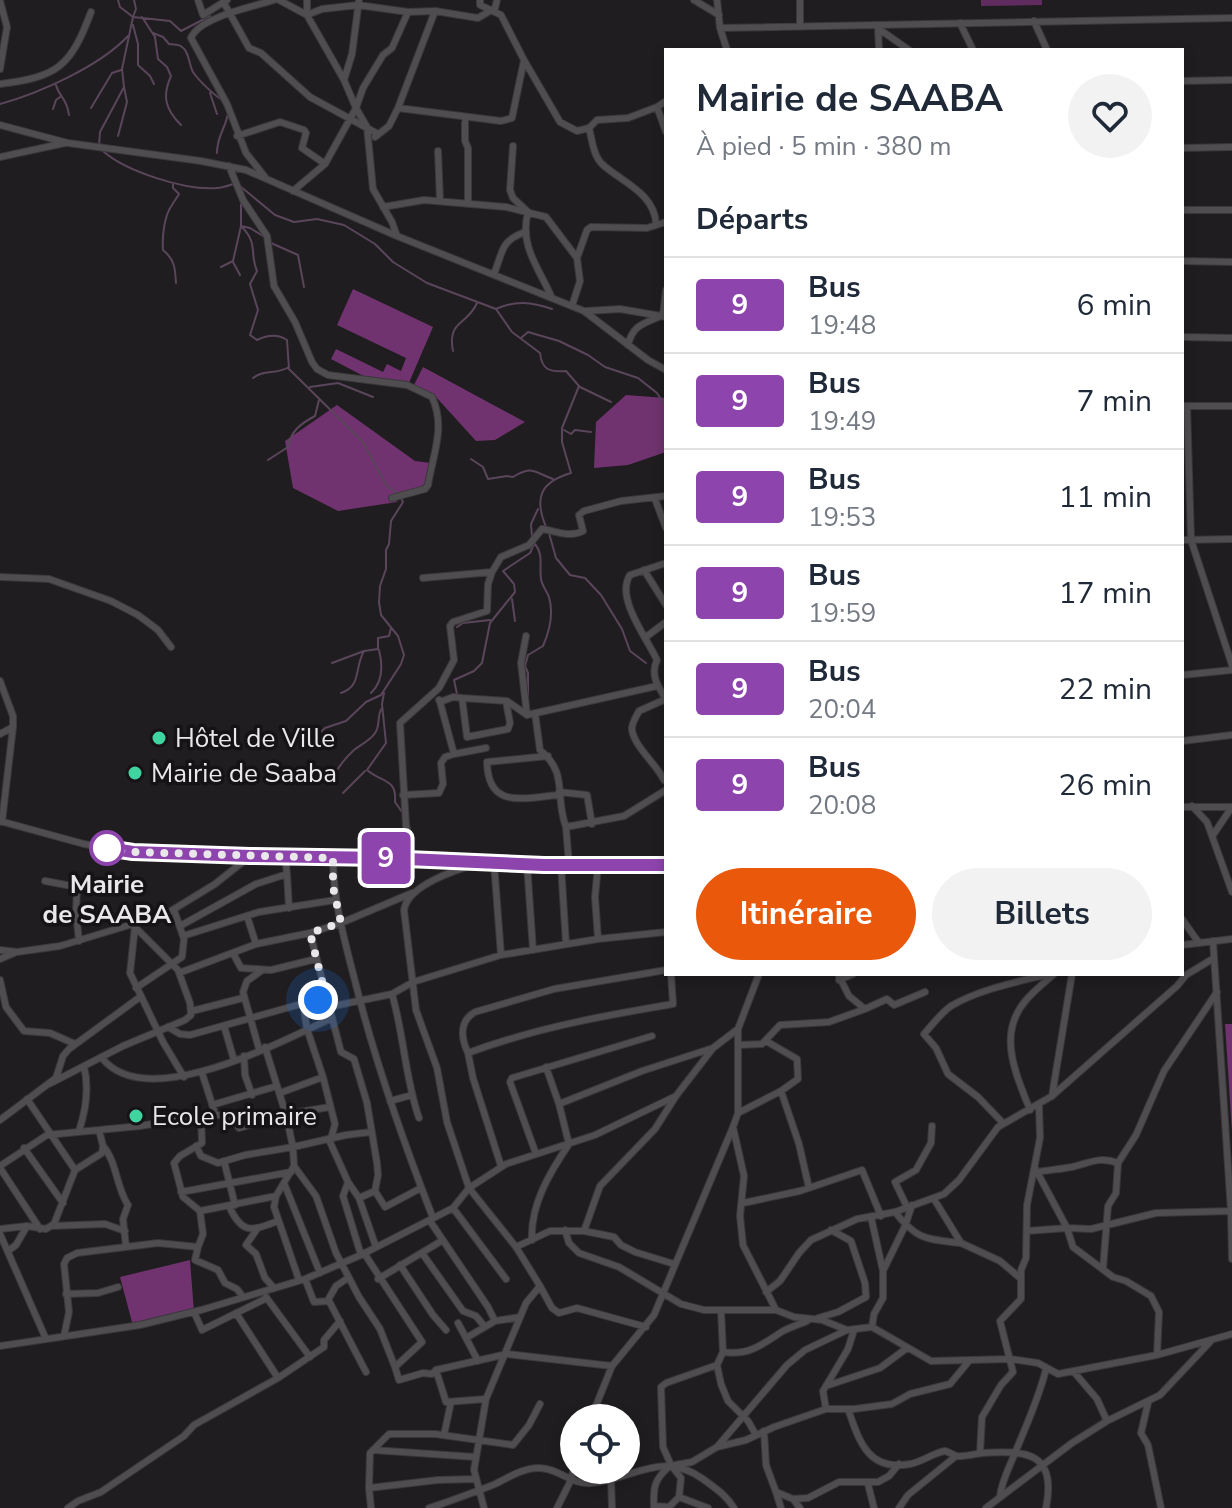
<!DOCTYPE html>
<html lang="fr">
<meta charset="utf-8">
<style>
:root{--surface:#fff;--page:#f2f2f3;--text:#1f2937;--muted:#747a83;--line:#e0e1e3;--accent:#ea580c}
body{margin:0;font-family:"Nunito Sans",sans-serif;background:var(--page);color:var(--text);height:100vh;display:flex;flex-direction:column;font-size:30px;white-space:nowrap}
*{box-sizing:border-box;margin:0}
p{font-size:26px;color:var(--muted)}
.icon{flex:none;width:44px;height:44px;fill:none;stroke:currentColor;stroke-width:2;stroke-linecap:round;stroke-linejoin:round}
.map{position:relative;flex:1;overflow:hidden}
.panel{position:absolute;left:664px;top:48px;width:520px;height:928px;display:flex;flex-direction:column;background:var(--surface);border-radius:0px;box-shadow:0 4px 12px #0003}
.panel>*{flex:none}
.badge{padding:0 16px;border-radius:6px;font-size:28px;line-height:52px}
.tools{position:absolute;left:560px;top:1404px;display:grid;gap:16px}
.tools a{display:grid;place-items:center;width:80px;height:80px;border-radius:50%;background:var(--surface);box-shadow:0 4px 12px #0003;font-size:40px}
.you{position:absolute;width:40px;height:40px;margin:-20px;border:6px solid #fff;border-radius:50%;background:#1a73e8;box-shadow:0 0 0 12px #1a73e833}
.map>.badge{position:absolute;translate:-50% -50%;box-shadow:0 0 0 4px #fff}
h2{padding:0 32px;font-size:30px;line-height:72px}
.round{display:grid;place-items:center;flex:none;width:84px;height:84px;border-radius:42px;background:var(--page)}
.head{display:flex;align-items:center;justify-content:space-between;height:136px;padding:0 32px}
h1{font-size:38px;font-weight:700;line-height:60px}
.cta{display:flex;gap:16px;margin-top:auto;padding:16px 32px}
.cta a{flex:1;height:92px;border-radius:48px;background:var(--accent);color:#fff;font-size:32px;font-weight:700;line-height:92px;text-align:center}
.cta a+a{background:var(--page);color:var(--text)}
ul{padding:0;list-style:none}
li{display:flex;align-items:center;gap:24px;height:96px;padding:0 32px;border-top:2px solid var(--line)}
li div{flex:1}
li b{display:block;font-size:30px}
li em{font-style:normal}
li .badge{min-width:88px;font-weight:700;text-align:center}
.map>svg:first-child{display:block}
.green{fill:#602c5f}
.forest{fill:#70336f}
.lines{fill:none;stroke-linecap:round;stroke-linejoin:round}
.stream{stroke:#5a465a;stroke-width:2}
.street-casing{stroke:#3a383a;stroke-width:8}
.street{stroke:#504d50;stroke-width:6}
.line-casing{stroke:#fff;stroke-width:18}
.line{stroke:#8e44ad;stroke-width:12}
.walk{stroke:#e9e7e9;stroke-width:8;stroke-dasharray:0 14.4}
.poi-dot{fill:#40d4a1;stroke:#161316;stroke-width:3}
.stop-dot{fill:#fff;stroke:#8e44ad;stroke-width:4}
.labels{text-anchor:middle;stroke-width:7;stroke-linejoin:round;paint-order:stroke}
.poi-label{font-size:26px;fill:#e9e7e9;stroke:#161316;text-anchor:start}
.stop-label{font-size:26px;font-weight:bold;fill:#e9e7e9;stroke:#161316}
</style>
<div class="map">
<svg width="1232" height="1508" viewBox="0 0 1232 1508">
<rect width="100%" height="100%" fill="#1f1d1f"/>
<path class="green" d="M981,0H1042V5L981,6Z"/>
<path class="forest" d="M353,289L433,327L408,385L371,380L331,359L336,349L383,372L387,364L401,371L406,358L337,325Z
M423,367L525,422L495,440L476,441L436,397L414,385Z
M626,395L666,398V452L628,465L594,468L596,422Z
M337,405L415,461L431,463L429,489L395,496L397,502L338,511L293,488L285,441Z
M1225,1024H1232V1132Z
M190,1260L194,1312L133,1326L120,1277Z"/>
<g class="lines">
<path class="stream" d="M134,0L136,9L133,17L170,21L181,31L210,16
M142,17L155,37L158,59L167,67L171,76C162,96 165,109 181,125
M133,25L138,44V65L150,76L154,84
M153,33L163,37L169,44C174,45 179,44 182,47C189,51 189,65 193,72C199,81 213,94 222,100
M56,85C59,97 67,98 69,115
M210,93L217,114
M0,104C40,93 100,66 128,36
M91,108L112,73L121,70
M53,109L56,100L60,97
M118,136L127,102L124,87
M99,145L100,132L124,87L122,69L133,17L120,7L118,0
M103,151C125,171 186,191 217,188C223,188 230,185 236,183
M217,153C217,135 226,128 228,113
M173,183V188L179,194C177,198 174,201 172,205C164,216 162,237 163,250C175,260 175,268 176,283
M240,186L275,215L294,222L317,219L344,225L375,244L393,262L427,283L496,309L512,332L540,353C542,370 549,372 566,371L579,386L562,428V442L571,473C540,482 534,498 546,527
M241,204V226C259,244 249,252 257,271L250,284L258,310L250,335L257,340C267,335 278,334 287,340L289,369L363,442L386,485L397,493
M271,243L298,255L304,287
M233,262L240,275
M221,267L233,261L241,226L250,228L263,236
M496,309C515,300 532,302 552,309
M521,338L528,332L559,341L588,355L605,367L638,378L657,393L666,407
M453,351C447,320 467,326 477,303
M253,378C264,369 276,375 289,367
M310,387L338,383L373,397
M580,387L611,402
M564,430L571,434L575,430L591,432
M471,459L483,467L488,479L507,476L513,477C532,465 534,472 553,479
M268,460L288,447C291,431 300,424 315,416L319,400
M549,533L556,558L570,575L585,578L601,595L622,629L630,651L646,663
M532,537L531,524L538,509
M512,599L515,621
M457,627L463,623L490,620
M332,663L364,651
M341,693C362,686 354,668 364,651L378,649V638L389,636L391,628
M371,693C383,682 383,666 379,650
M384,693L382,704L386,743L367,770C382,783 397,778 395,802L402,812
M457,694L454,680L474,671L482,663L490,623L515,592L514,584L503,571L530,553L534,544
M528,697V673L525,666L528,655L543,646C550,630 554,614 549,597C547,591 542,586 541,579C539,566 544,555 535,544
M311,741L325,728L346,721L366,702L381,695L401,664L404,655L398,636L381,615L379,602L380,586L386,569V550L389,544L391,521L403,502L401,498
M330,782C336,770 344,759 354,750C361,744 370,741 375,733C381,725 376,717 382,708
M343,793L365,771
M409,825L411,835"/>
<defs>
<path id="street" d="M198,0L203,15L227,0
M279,0L307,15L344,80L356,108L367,127L373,189L392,222L397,236
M307,0V15L322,9L358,5L408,12L435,11L478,18L495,8L497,0
M694,0L719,15
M717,0L720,28L727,50
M800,0V26
M0,1L7,27L0,69
M224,3L249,48L261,53L310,97L378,134
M1034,21L1047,50
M960,23L973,50
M878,26L879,50
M720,28L1232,18
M879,29L909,50
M524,60L560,122L577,131L589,128C592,139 593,155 602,164C620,181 655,193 656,224
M344,80L352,54L359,0
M1182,81L1232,80
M0,84C58,77 71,66 91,12
M666,101L657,107L666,132
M398,108L501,121L512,118L524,60L501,15L480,5V0
M465,117V141L468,148V203
M0,125L68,143L201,161L246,170L397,236L584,311L648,360L666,370
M589,128L597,120L628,118L657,107
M237,136L280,122L304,130L306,133L302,148L325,164
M375,137L389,126L398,108L435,11
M513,146L510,190L513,198L528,212C519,246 539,268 551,296
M1182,148L1232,147
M438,151L440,201
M0,157L65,143
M229,166L243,200L267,236L274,286L295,322L312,362L317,369L328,375L407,385L432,397C446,427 433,454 428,485L425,489L392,498
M265,177L246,153L227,104L191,38C199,17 253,7 274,0
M293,191L325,164L356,108L363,88L383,55L392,48L408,12
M383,207L424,200L506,207L546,217L577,258L580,281L572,306
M1182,210H1232
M577,258L587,230L591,227L647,228L666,222
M1182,261L1232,262
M494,274C503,252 500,241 525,232
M586,311L620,309L661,316
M663,315L666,290
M1182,337L1232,338
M628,345C633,324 644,324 661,316L666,317
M1182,406H1232
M1187,406L1191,540L1232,665
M655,499L666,528
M1182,540L1232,539
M666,563L630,575C615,598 647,638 657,660C650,675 658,687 666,699
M644,570L666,605
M0,577L49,579L111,601L138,615L158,630L171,647
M423,578L492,572L501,557L529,545L542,529C556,531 569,538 583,531L579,515L584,511L621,501L666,496
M526,636L521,663L527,715L657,686
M646,637L666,622
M1182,675L1232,670
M0,681L13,716V727L2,822
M439,700L440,702L453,697L462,698
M506,701L510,723L508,729L467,737L462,698L507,701L527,715
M440,702L454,754L486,748
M535,713L540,750C569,774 554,795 566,827
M0,734L13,727
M1182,741L1232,735
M548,756L487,762C488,811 525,797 560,795
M664,780C657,765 634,746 632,730C631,724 636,717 639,711L666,699
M559,792L587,795L592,824
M403,795L439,793L443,784L441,763L445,757L454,754
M1192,806L1207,822L1232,892
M1182,807H1232
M0,821L84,844L133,852L527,864L666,865
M1213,835L1232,807
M333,858C333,901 345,942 356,985C376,1065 403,1141 433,1218
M408,859L400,723L439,688L454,660L450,626L453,622L487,611L488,584L492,572
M482,862C459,869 408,884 404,910L416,1010L437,1068L447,1122L469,1188L516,1247L540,1286L526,1303L486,1399L474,1470L484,1508
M494,863L501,955
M527,864L533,950
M561,865L566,944
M569,865L566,827L624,816L666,790
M287,874L289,908
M45,881L77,887L76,913L79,941
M247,916L256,944
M1182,919L1199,943
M135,926L130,973L163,1042L184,1077
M180,926L256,884L287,874L285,856
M310,933L341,1052L354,1059L367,1103L377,1163L378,1175L375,1191L359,1198L376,1247
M183,936L259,912L335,900
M598,939L595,897L598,865
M1213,941L1231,1211L1232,1259
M1182,945L1232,939
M0,950L17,952L60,946L166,914L215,884L249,857
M233,953L241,968L271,970L316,959
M0,959L14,953
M179,973L256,944L310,933L341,923L412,893
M838,974L849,996L865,1009L887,999L894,1005L925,992
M0,980L6,1007L24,1031L50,1033L75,1044
M839,980L853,974
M136,988L182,957L184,939L174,910
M392,994C404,1035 405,1078 419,1118
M303,1004L307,1029L323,1077L335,1124L330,1142L348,1182L359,1198
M329,1007L392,994L413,982L501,955L598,939L666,932
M192,1011L243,998
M224,1026L234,1060
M168,1027L180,1034L190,1035L326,997
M738,1045L762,1044L780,1025L829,1022L865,1009
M259,1049L243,992L247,981L261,971
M468,1053C461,1038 459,1021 475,1012L554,989L666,970
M244,1056L245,1075L252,1095
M102,1058C146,1114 282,1041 332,1018
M546,1067L559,1104
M49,1084L123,1046L185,1020L191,1015L190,1003L178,970L135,927
M781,1091L799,1144L809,1188
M280,1093L323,1077
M1052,1096L1072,974
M27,1099L75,1170
M390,1101L412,1095
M212,1105L277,1086
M1030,1110C1016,1074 996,1033 1027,999C1035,990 1045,982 1054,974
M738,1113L781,1091L798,1079L797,1059L766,1041
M211,1114L232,1117L239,1128L293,1113L330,1107
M201,1116L202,1143L180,1156L174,1163L183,1197L200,1211L276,1196
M0,1120L56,1078L63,1056L69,1049L140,997
M1003,1123L978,1097L948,1074L936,1048L924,1034C932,1025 941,1013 951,1006C980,989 1017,982 1049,974
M733,1127L744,1176L740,1216L743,1245L776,1310
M79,1131C86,1110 89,1087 84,1066
M371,1132L346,1135L293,1147L294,1166L316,1196L336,1253L359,1297L380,1329L395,1367
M103,1146C117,1162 116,1187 128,1205L123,1219L126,1247
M196,1146L201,1156L218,1163L245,1155L293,1147L286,1115L265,1047
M24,1148L63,1203
M536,1154L510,1082L512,1078L652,1036
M224,1161L235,1205
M0,1166L47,1135L140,1126L211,1114L214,1110L202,1073
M294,1166L276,1196L274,1207L299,1280
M501,1166L473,1078L468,1053C535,1028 602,1016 673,1004L671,974
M0,1168L40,1229
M1035,1168L1067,1228L1073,1247L1113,1277L1126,1281L1151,1296L1159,1312L1157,1355
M1037,1172C1049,1170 1061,1169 1072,1167C1090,1163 1099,1156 1118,1163
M348,1182L343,1196L361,1255
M284,1183L320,1273
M375,1191L385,1207L421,1188
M181,1192L291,1172
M934,1199L961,1243L1000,1261L1020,1278
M743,1203L800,1191L862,1170L881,1216
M229,1206C242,1235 252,1231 278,1221
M907,1207L895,1182L916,1170L931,1143L932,1126
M453,1208L506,1279
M895,1212C917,1240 926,1239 960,1243
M871,1217L883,1271
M430,1221L488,1307L495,1321
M51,1226L105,1224L125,1231
M0,1229L27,1226L46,1229L54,1224L75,1170L102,1153L103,1146L99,1130
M257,1229L246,1245L256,1254L265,1278L274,1288
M565,1230L569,1243L579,1253L619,1267L681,1304L704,1310H776L794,1317L822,1320L847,1330
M584,1231L614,1237L621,1245L635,1252L674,1264
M1027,1231L1067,1228L1091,1229L1156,1213L1231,1211
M0,1234L46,1339
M532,1240C530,1205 550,1172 569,1144L559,1104L642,1071L713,1048
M198,1247L203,1234L200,1211
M516,1247L550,1231H584L600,1186L655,1129L676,1096
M8,1251L16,1245L27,1226
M364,1253L422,1342L395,1367L399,1380L423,1373L432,1374L436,1370L446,1402L486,1399
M422,1253L463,1311L476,1316L485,1327
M400,1265L433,1315L446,1330
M1103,1269L1108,1206L1116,1193L1118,1163L1136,1135L1164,1071L1217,992
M305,1279L314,1302L329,1301L366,1372
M378,1279L443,1240
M540,1286L552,1308L559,1313L577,1308L646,1327
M766,1292L780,1281L799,1253L811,1240L857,1219L895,1212L944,1194L959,1180L998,1127L1052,1096L1177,986L1186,975L1214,958
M66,1294L98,1293L118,1287
M266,1297L310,1357
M328,1300L336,1286L348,1278
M721,1310L723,1352L717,1365L721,1384L728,1401L748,1421L756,1435
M194,1312L202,1330L267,1298
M236,1313L278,1378
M818,1318L838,1312L866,1297L865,1283L851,1241L831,1230
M458,1323L466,1338
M872,1327L874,1314L883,1298V1271L905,1226L912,1205
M64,1336L69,1312L64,1264L67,1258L77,1253L158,1243L198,1247L195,1260L218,1270L225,1283L237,1289L243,1297
M0,1346L140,1325L201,1310L305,1279L361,1255L453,1208L469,1188L506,1164L595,1135L676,1096L713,1048L738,1029L759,974
M723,1352C749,1356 763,1344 783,1331C791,1327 800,1324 807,1321
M478,1361L466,1338L495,1321L520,1317
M436,1370L507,1354L612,1366
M1074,1372L1097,1399L1107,1421
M826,1386L880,1368L907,1348
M1148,1403L1141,1433L1148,1445L1161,1508
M826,1409L823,1391L848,1349L854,1330
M848,1409C859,1441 868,1472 910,1464C922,1462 933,1453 945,1451C949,1452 953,1455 957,1456C964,1457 975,1454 982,1453C1028,1450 1057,1453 1046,1508
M591,1418L612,1366L654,1315L733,1127L738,1113V1029
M764,1431L766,1465L776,1492L793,1499L800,1508
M444,1435L451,1402
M717,1447L746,1440L774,1427L826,1409H854L892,1404L910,1394L950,1384L969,1361
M373,1450L475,1457
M980,1453L982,1417L1001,1385L1013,1372L1000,1321L1021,1299V1270L1026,1258L1027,1205L1040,1138L1039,1105
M671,1465L663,1447L661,1387L666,1383L717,1365
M675,1465L692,1462L717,1447L787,1365L805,1350L847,1330L872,1327L931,1361L1011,1359L1038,1363L1058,1374L1157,1355L1232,1334
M611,1478L612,1508
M475,1479L438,1480L369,1488L370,1453L389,1434H435L513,1445L529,1425L540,1404
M868,1484L874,1508
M369,1488L371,1508
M776,1492L781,1508
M1000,1496C1002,1480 1009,1468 1015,1453C1026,1426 1039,1398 1046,1369
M793,1499L808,1498L839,1482H878L889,1476L899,1464
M654,1506L669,1507L679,1497
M68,1508L78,1501L101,1492L184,1436L194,1425L278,1378L324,1347V1340L340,1321
M429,1508C451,1501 472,1493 493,1485C508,1478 522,1468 539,1468C559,1468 571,1485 591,1483C634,1479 662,1450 703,1479C715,1488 726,1495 734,1508
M557,1508L571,1480L574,1468
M654,1508C653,1487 654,1479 671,1465L681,1478L679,1497L708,1508
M899,1508L908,1495L956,1456
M986,1508L1072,1443L1107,1421L1160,1395L1210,1342"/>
</defs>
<use href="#street" class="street-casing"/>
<use href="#street" class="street"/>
</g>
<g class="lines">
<defs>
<path id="line" d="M107,848L133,852L250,856L384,858L544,865H666"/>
</defs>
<use href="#line" class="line-casing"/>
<use href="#line" class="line"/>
<path class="walk" d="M107,848L133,852L333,858V887L341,923L310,933L326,997L318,1000"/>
</g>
<g class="poi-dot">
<circle cx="159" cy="738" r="8"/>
<circle cx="135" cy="773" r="8"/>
<circle cx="136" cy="1116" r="8"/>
</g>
<circle class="stop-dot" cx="107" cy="848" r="16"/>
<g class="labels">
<g class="poi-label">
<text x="175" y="747">Hôtel de Ville</text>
<text x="151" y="782">Mairie de Saaba</text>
<text x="152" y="1125">Ecole primaire</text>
</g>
<g class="stop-label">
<text x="107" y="893">Mairie<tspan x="107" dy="30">de SAABA</tspan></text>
</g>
</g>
</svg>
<div class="tools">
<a><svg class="icon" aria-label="locate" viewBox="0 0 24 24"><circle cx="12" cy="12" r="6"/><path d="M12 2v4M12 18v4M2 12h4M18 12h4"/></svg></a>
</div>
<div class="you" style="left:318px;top:1000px"></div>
<b class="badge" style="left:386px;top:858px;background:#8e44ad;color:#fff">9</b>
<section class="panel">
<div class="head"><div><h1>Mairie de SAABA</h1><p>À pied · 5 min · 380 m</p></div><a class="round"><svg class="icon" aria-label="heart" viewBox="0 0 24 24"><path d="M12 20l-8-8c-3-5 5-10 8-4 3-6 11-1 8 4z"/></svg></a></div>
<h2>Départs</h2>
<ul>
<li><span class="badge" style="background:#8e44ad;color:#fff">9</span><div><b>Bus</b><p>19:48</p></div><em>6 min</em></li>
<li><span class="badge" style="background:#8e44ad;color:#fff">9</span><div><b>Bus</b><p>19:49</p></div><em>7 min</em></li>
<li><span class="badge" style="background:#8e44ad;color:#fff">9</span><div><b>Bus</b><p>19:53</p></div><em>11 min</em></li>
<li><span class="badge" style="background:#8e44ad;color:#fff">9</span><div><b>Bus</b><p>19:59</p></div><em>17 min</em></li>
<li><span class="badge" style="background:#8e44ad;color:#fff">9</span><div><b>Bus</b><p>20:04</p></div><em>22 min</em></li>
<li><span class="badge" style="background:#8e44ad;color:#fff">9</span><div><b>Bus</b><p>20:08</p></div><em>26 min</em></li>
</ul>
<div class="cta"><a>Itinéraire</a><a>Billets</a></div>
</section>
</div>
